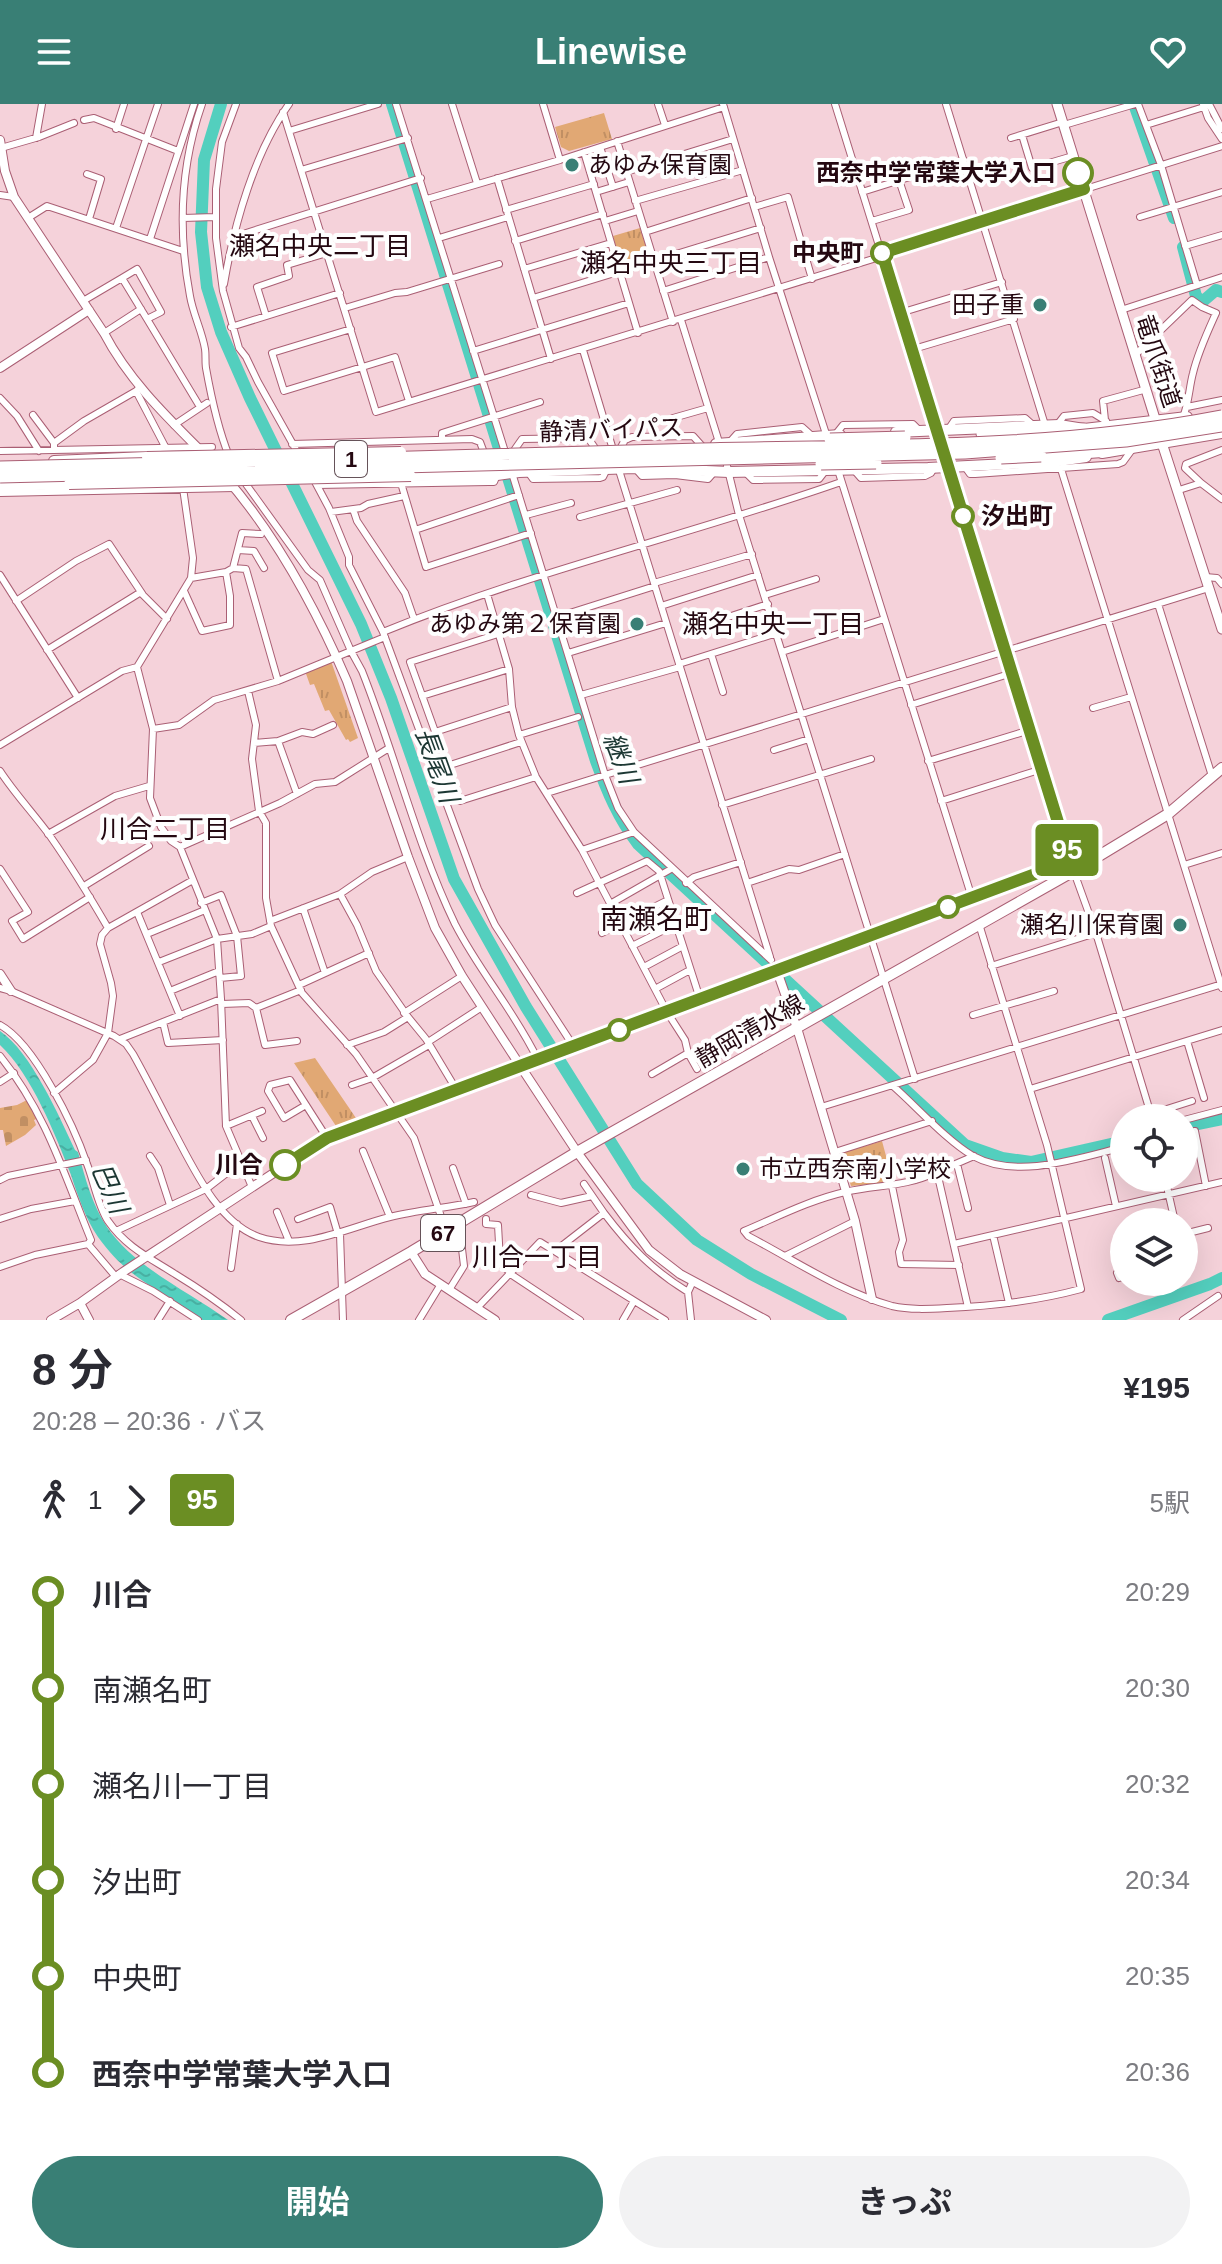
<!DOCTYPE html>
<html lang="ja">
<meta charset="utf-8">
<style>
:root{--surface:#fff;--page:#f2f2f3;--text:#2b2b33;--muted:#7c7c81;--accent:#397f75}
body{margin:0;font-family:Helvetica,"Noto Sans JP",sans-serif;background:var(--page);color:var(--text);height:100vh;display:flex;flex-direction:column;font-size:30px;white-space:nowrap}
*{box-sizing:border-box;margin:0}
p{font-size:26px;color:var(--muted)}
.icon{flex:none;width:44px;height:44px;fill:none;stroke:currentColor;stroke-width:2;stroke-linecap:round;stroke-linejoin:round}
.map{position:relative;height:1216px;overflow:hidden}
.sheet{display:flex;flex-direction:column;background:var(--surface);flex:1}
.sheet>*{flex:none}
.badge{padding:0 16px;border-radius:6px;font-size:28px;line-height:52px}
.fabs{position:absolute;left:1110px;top:1000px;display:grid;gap:16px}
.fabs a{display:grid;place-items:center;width:88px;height:88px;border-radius:50%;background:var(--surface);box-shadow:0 8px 32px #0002;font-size:40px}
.map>.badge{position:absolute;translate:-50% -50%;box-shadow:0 0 0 4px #fff}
.legs{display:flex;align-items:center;gap:12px;height:88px;padding:0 32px;font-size:26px}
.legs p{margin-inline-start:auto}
.head{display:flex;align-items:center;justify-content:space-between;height:136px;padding:0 32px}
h1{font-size:44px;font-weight:700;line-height:60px}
.button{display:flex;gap:16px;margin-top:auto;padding:16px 32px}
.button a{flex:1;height:92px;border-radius:48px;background:var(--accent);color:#fff;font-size:32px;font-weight:700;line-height:92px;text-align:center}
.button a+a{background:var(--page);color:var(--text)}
ul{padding:0 32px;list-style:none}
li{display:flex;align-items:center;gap:28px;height:96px;font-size:30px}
li i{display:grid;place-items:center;width:12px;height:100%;margin:0 10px;background:currentColor}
li i::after{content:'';width:20px;height:20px;margin:-10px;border:6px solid;border-radius:50%;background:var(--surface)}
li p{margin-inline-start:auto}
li:first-child i{background:linear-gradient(#0000 50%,currentColor 0)}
li:last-child i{background:linear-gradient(currentColor 50%,#0000 0)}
header{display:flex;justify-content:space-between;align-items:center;height:104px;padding:0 32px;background:var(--accent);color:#fff;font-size:36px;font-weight:700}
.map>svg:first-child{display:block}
.cemetery{fill:url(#cemetery-stones)}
.park{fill:url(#park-tufts)}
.water{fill:url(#water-ripples)}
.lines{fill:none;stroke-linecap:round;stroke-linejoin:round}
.river{stroke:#53cfbe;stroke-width:12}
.minor-casing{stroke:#aa5f74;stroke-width:8}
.tertiary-casing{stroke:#aa5f74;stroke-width:10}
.secondary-casing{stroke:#aa5f74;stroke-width:11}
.primary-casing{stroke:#aa5f74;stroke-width:12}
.trunk-casing{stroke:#aa5f74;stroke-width:12}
.motorway-casing{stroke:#aa5f74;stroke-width:13}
.minor{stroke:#fff;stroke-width:6}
.tertiary{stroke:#fff;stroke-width:8}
.secondary{stroke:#fff;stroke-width:9}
.primary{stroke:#fff;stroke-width:10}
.trunk{stroke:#fff;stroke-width:10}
.motorway{stroke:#fff;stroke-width:11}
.trunk-bridge-casing{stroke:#aa5f74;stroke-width:12;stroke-linecap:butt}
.motorway-bridge-casing{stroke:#aa5f74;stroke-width:13;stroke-linecap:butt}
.trunk-bridge{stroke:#fff;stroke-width:10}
.motorway-bridge{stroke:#fff;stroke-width:11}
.line-1-casing{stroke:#fff;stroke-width:18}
.line-1{stroke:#6b8e23;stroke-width:12}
.poi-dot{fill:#397f75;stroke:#fefefe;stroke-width:3}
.stop-1-dot{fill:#fff;stroke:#6b8e23;stroke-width:4}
.labels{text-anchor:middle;stroke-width:8;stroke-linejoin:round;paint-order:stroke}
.shield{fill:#fefefe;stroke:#655258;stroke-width:2}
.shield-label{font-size:22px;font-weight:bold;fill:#240811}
.poi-label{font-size:24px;fill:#240811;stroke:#fefefe;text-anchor:end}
.stop-label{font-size:24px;font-weight:bold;fill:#240811;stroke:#fefefe;text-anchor:end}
.street-label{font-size:24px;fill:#240811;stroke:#fefefe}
.neighbourhood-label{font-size:26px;fill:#240811;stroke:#fefefe}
.water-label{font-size:26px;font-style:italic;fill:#1c3733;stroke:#fefefe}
.quarter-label{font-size:28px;fill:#240811;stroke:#fefefe}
</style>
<header><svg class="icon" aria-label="menu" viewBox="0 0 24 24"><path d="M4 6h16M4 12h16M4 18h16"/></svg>Linewise<svg class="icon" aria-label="heart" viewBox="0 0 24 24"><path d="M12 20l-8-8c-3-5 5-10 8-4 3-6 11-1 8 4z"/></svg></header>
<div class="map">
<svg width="1222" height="1216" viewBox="0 0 1222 1216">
<defs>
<pattern id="cemetery-stones" width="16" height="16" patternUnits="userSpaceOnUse" patternTransform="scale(2)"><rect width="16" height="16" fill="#e1a874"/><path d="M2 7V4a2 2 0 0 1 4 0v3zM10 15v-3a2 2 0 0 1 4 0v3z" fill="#c18f63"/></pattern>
<pattern id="park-tufts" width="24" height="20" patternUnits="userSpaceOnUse" patternTransform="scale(2)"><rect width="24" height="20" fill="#e1a874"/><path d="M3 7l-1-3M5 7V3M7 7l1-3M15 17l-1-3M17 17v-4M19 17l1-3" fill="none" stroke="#c18f63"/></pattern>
<pattern id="water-ripples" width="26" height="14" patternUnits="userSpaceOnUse" patternTransform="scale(2)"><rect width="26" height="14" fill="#53cfbe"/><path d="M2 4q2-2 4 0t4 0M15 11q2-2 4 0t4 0" fill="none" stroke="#48b0a2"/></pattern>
</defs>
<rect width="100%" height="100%" fill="#f5d2da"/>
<path class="cemetery" d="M27,996L39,1014L34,1016L36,1021L25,1031L6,1042L3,1026H0V1004L17,1001Z"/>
<path class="park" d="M604,9L612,35L569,47L561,43L555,23Z
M640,124L650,153L648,156L625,163L621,162L613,132Z
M331,557L358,634L350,638L348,635L346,636L329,606L325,607L314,580L310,581L305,567Z
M315,954L358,1017L338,1025L294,959Z
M882,1037L893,1078L851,1082L841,1049Z"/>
<path class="water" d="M0,927C31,948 59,1012 75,1046L78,1048C85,1073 92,1101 107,1123C133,1162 189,1188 228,1216C221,1216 210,1216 203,1216C196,1214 176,1197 167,1192C138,1175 118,1161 98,1133C85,1114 78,1092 71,1071C55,1030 32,971 0,941Z"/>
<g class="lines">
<path class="river" d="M221,0L204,56L201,128L207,183L221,228L250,294L361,520L391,594L454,775L526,903L637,1080L697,1136L751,1170L841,1216
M392,0L596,657C607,687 618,714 638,740L965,1041L1002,1054L1031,1058L1124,1037
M1134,0L1174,114
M1183,143L1196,192L1202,198L1216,186L1222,188
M1184,1023L1222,1015
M1108,1216L1210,1180L1222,1174"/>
<defs>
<path id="minor" d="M202,0C180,63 178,128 190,192C193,210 202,227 205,245C206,251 205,258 206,264C211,292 218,325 229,352
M236,0L222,38L216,85V134L223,187L239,244L246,253L258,278L299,351
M396,0L506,351
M452,0L477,79
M543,0L560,56
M658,0L665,21
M723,0L769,153L827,333
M835,0L1070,757L1096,829L1152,1014
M946,0L1045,321
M1138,0L1161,61L1197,181
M1203,0L1208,14L1222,35
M1209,0L1222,25
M283,8L376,308L883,152
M84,16L94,14L178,47
M1064,21L1135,0
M1146,21L1204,3
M116,25L124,0
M289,27L378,0
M1022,31L1032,64L1073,52
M36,34L42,0
M1011,34L1063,18
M617,37L673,218
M600,43L613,83
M1,44L39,33L74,19
M584,48L638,229
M301,66L408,34
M626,68L733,35
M87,70L101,75L89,115
M497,74L551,255
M596,88L629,78
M862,88L964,56
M0,91L14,93
M427,95L560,56L724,3
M635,97L743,66
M754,103L788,93L812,175
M506,106L594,80
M1140,113L1222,88
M28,114L47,102L183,147
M183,114L215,113
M605,117L638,107
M872,117L909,106L899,76
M116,124L158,0
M645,128L752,94
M246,129L421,74
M439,134L508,113
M150,135L194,0
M515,137L603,110
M1185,142L1222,131
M882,149L1222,42
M524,165L611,139
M224,180C234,121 254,49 289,0
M663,187L769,153
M533,194L761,124
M83,197L122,174
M345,204L395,189L407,188L499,160
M1121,206L1222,173
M900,209L1002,178
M266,212L257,183L289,172L287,161L327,149
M147,215L161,208L137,165L122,174L147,215L200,303
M681,216L718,335
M231,223L340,189
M351,225L272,249L284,287L395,253L409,297
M104,229L141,205
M583,246L614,349
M910,246L1014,215
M473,247L629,199
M1135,251L1192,196L1202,203L1216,209C1207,229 1198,248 1193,269C1189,284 1189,299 1183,313
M140,283L136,287L170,352
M0,294L17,312L39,347
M1187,303L1222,296
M33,311L54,339
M673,314L708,304
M1105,316L1103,297L1147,285
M174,321L207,299
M1057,321L1064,312L1093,309L1106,317
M948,326L954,317L1025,314L1034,322
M835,331L843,321L913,320L920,327
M442,336V329L540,298
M729,339L737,330L802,323L812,332
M292,340L472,335L480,338L483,346
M621,343L625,336L632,333L693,332L702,342
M515,345L522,335L588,334L595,344
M54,346V339L84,317L136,287
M0,347L212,343
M727,362L739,411L915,975
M618,363L770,853
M965,363L970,370H975L1118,360L1123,358L1134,343
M635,364L642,372L675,371L708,375L715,367
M1061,365L1222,884
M838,366L972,794
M854,366L861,374L925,372L931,369L934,364
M744,367L753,376L819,375L826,366
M528,368L533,375L600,374L603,373L607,365
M512,369L605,671L618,704L634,728L771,856
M313,374L329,404L349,453V461L383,528L478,785L495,821L574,943
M243,376L308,466L320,476L351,547L362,567C395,650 416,739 455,820C479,867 515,908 538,956
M180,377L183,384L193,454L191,474L137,563L153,625L150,694L161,723L171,737L180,743L217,835L221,895L226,1022L252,1083
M401,379L426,463L531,429
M1201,379L1185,364L1186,360L1222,346
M317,381L489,378H494L497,371
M1179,386L1201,379L1222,395
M0,389L234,384
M353,405L357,417L405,489L414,515
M331,408L361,404L368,400L404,392
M526,411L571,399
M580,413L677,386
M415,426L519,391
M238,446L254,447L264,464
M233,464L242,429L261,430
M0,471L78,594
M1205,473L1217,474L1222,480
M191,474L226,468L233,464L246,465L278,577
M654,479L752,450
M184,487L202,527L230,521V492L226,468
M487,490L509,565L512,603L519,631L536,673L582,746L667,908L685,936L688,949L697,965
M765,491L816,475
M16,497L76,457L109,440L143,491L167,515
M1158,500L1212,672
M661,502L758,471
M557,513L655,482
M719,516L768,500
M383,528C532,467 690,431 841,378
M498,530L410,558L460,697L536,673
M47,546L141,488
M782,548L884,515
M568,549L666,519
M711,550L723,588
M679,560L777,529
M248,587L256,621L252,655L259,707L266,719V794L271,822L302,889L356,950L414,1034L446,1127
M581,591L680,563
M422,592L509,565
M911,601L1012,569
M1093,604L1131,593
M153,625L179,621L214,596L278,577L385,533
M435,628L512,603
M519,631L578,613
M278,637L297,690
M254,639L278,637L302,628L313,630L333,621
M0,641L122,567L137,563
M774,646L809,635
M928,657L1030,626
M447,662L521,638
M0,667C15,690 34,710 50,732C71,762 90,793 108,824
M547,689L1209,484
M941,697L1042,665
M722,701L871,655
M48,730L115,692L149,682
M180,743L280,699L315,680L335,678L389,644
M582,746L634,728
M1184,761L1222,749
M0,765L28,808L12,817L23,835L90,793
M686,779L694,773L741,758
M747,779L789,765L799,766L845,750
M84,782L149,742
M577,789L647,757L659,767L700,895
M340,790L372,768L408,753
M201,799L221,791L237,832L241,872L220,874
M610,800L671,765
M303,804L325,869
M137,808L180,912
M270,817L340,790L357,821L376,867L408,913L384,928L347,941
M602,829L668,796
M147,830L205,806
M632,842L676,820
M159,858L217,835L252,830L271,822
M991,862L1096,829
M644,863L683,842
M299,881L369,849
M0,884L11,887L114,932L126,940L133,950C147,975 160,1001 173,1026C193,1063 217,1118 259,1133C303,1148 349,1123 390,1113C418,1106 447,1104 474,1098
M655,885L690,866
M170,887L219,867
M222,900L249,899L256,904L265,941L297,937
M256,904L301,886
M404,909L462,872
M973,911L1054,887
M408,913L426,935L456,985
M163,918L168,939L223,936
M0,921C35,940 74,1022 87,1060C94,1078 98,1102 108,1117C126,1143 150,1154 175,1170C198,1184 220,1199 241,1216
M120,935L221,895
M1187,937L1204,994
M428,938L482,903
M0,952C46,1009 64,1070 91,1136L88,1140L35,1151L0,1163
M652,970L688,949
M0,978L14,969
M352,981L372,974L429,941
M893,982C917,1003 946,1036 973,1052C1017,1076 1079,1054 1124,1043
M1030,985L1222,926
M54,989L93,956L108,929L113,892L111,879L100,840L102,831L108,824L193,776
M306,1001L284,1014L268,987L270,981L290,976L327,1034
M821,1003L1222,880
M1151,1010L1192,997
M252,1012L263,1034
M1184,1016L1222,1006
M226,1022L262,1007
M1184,1029L1195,1027L1206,1082
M363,1047L390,1113
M835,1048L932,1017
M150,1052L158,1064L170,1101
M1105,1054L1116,1102
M957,1060L968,1104
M453,1064L466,1100
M937,1068L974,1052
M1165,1074L1175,1118
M0,1076L8,1072L86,1056
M584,1080L604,1109
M892,1082L903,1136L899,1148L901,1160L959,1161
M531,1091L561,1099L592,1092
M277,1108L289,1137
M0,1115L31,1105L75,1097
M298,1115L330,1103L338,1130
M486,1115V1120L498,1121L500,1157V1160L510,1168
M116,1127L206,1085L241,1058
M340,1130L343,1216
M1184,1130L1208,1124
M993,1131L1009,1199
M88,1140L116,1173
M954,1140L1222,1078
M555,1147L604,1109C629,1142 652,1166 688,1188
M785,1152L855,1117
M231,1164L237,1120
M509,1169L580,1216
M1117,1169L1119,1174L1124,1172
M119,1170L153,1187L198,1216
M449,1186L464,1162L459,1119
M968,1203L937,1068C902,1084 879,1080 845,1088C810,1096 777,1113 744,1127L748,1132C794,1156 841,1188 892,1202C910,1206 929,1205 947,1204C992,1202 1037,1197 1081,1185L1047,1041L979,820
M477,1204L540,1138L665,1216
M158,1216L170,1197
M419,1216L441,1180
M623,1216L634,1197
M691,1216L688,1188L693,1177
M1183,1216L1218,1192"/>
<path id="tertiary" d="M0,36L5,67L14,93L104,229C129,277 168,314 206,352
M0,264L89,206
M226,374C277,433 316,505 347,577L408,753L435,824L462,872L521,963L577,1048L649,1146L680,1170L766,1216
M777,867L797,924L855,1117L872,1195
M0,870L11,887
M411,1148L425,1170L495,1216
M51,1216L80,1199
M89,1216L80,1199L123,1168L327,1034L1070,757L1088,758"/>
<path id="secondary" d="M1057,0L1157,321
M1161,336L1222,525"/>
<path id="primary" d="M291,1216L411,1148L577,1048L1074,767L1168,710L1222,664"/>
<path id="trunk" d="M896,328L1059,321L1084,325L1187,313
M716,340L840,331
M1102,349L1222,329
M54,357L147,353
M411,372L497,371L519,368L635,364L729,368L928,364L1051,358L1086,353
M0,382L69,380"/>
<path id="motorway" d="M982,330L1084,325
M1041,352L1109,347"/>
</defs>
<use href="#minor" class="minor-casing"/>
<use href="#tertiary" class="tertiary-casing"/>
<use href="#secondary" class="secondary-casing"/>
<use href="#primary" class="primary-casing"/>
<use href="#trunk" class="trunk-casing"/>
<use href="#motorway" class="motorway-casing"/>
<use href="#minor" class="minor"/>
<use href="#tertiary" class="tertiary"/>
<use href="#secondary" class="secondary"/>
<use href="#primary" class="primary"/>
<use href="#trunk" class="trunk"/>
<use href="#motorway" class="motorway"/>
<defs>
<path id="trunk-bridge" d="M147,353L401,348
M69,380L411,372"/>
<path id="motorway-bridge" d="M830,335L905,333
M1001,354L1041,352
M821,360L876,359
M0,363C234,358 467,352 701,345C874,341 1051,345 1222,312
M0,373L965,349L1126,337L1222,322"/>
</defs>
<use href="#trunk-bridge" class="trunk-bridge-casing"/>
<use href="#motorway-bridge" class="motorway-bridge-casing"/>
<use href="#trunk-bridge" class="trunk-bridge"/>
<use href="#motorway-bridge" class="motorway-bridge"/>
</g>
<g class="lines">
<defs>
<path id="line-1" d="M285,1061L327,1034L1070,757L882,149L1084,85L1078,69"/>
</defs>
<use href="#line-1" class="line-1-casing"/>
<use href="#line-1" class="line-1"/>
</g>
<g class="poi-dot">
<circle cx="572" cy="61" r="8"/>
<circle cx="1040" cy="201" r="8"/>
<circle cx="637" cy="520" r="8"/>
<circle cx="1180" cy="821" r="8"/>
<circle cx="743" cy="1065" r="8"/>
</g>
<g class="stop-1-dot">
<circle cx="1078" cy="69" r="14"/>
<circle cx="882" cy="149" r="10"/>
<circle cx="963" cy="412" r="10"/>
<circle cx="948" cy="803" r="10"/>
<circle cx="619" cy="926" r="10"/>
<circle cx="285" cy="1061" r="14"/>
</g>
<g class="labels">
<g class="shield">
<rect x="335" y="337" width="32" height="36" rx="6"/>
<rect x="421" y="1111" width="44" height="36" rx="6"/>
</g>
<g class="shield-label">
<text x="351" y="363">1</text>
<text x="443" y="1137">67</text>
</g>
<g class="poi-label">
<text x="588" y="69" text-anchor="start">あゆみ保育園</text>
<text x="1024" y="209">田子重</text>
<text x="621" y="528">あゆみ第２保育園</text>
<text x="1164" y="829">瀬名川保育園</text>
<text x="759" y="1073" text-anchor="start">市立西奈南小学校</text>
</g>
<g class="stop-label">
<text x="1056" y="77">西奈中学常葉大学入口</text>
<text x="864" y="157">中央町</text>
<text x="981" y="420" text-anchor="start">汐出町</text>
<text x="263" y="1069">川合</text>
</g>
<g class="street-label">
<text transform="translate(1158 257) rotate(72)" y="8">竜爪街道</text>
<text transform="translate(611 326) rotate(-2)" y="8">静清バイパス</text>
<text transform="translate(750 927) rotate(-30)" y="8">静岡清水線</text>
</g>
<g class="neighbourhood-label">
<text x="320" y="151">瀬名中央二丁目</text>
<text x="671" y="168">瀬名中央三丁目</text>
<text x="773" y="529">瀬名中央一丁目</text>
<text x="165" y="734">川合二丁目</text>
<text x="537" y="1162">川合一丁目</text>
</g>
<g class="water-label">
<text transform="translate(621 654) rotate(69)" y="9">継川</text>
<text transform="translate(437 661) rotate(70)" y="9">長尾川</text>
<text transform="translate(110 1084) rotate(66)" y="9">巴川</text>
</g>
<g class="quarter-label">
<text x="656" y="825">南瀬名町</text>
</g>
</g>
</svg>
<div class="fabs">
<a><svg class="icon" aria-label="locate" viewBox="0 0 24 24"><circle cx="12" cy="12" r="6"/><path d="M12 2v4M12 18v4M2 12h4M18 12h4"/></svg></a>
<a><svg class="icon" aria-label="layers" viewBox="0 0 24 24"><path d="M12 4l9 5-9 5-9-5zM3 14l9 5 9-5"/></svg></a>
</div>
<b class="badge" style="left:1067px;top:746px;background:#6b8e23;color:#fff">95</b>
</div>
<section class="sheet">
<div class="head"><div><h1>8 分</h1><p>20:28 – 20:36 · バス</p></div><b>¥195</b></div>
<div class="legs"><svg class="icon" aria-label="walk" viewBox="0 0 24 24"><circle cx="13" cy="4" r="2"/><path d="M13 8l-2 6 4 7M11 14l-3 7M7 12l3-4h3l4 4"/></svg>1<svg class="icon" aria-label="forward" viewBox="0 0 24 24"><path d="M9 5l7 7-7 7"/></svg><b class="badge" style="background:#6b8e23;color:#fff">95</b><p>5駅</p></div>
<ul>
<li><i style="color:#6b8e23"></i><b>川合</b><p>20:29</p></li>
<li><i style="color:#6b8e23"></i><span>南瀬名町</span><p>20:30</p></li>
<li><i style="color:#6b8e23"></i><span>瀬名川一丁目</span><p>20:32</p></li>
<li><i style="color:#6b8e23"></i><span>汐出町</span><p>20:34</p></li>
<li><i style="color:#6b8e23"></i><span>中央町</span><p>20:35</p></li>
<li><i style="color:#6b8e23"></i><b>西奈中学常葉大学入口</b><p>20:36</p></li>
</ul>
<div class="button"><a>開始</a><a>きっぷ</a></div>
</section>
